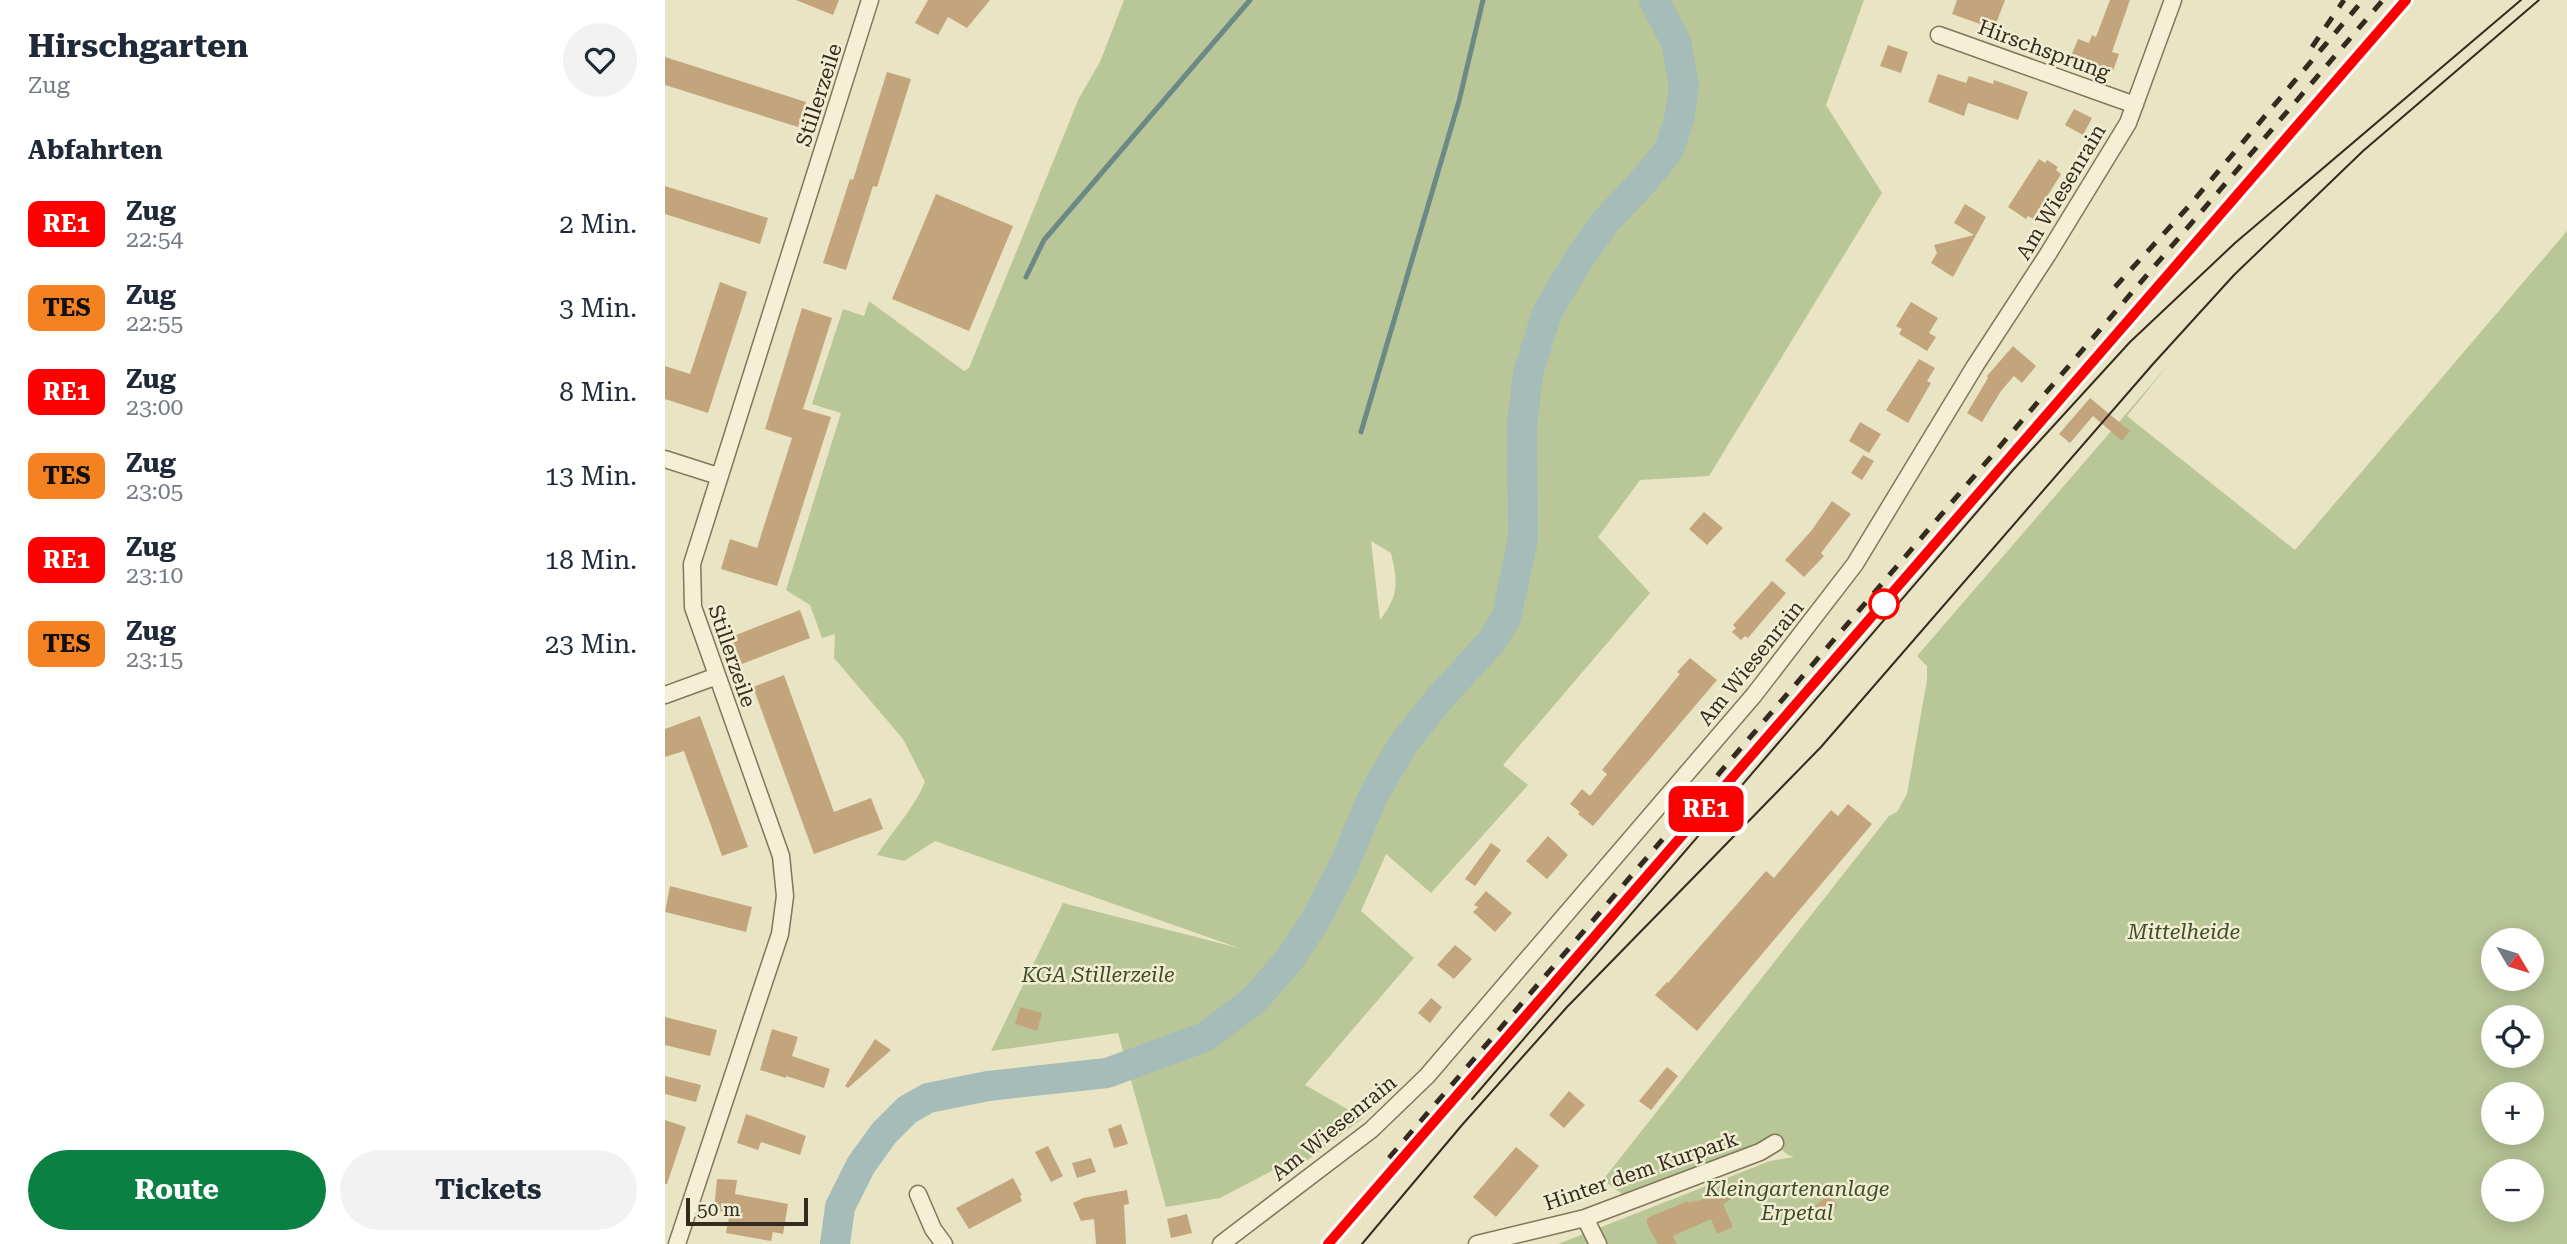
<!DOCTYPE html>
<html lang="de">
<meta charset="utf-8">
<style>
:root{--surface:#fff;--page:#f2f2f3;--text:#1f2937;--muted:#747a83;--accent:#0b8043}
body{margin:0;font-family:"Roboto Serif",serif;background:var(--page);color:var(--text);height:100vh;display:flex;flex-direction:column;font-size:26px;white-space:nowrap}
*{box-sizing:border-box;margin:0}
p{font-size:23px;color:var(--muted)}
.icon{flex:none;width:38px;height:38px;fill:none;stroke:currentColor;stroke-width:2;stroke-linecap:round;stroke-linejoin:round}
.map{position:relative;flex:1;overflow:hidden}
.drawer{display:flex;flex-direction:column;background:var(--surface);width:665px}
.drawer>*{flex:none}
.badge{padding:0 14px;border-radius:10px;font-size:24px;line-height:46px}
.needle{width:46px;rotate:128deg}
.fabs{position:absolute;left:1816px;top:928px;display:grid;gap:14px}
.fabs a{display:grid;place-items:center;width:63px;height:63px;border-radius:50%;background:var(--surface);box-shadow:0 4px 18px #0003;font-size:35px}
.scale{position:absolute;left:21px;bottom:18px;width:122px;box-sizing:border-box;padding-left:7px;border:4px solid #332b1e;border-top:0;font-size:19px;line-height:24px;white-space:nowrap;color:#332b1e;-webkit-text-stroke:5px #f1edd2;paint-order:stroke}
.map>.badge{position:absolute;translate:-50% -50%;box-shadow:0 0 0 4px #fff}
h2{padding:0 28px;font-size:26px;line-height:63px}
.round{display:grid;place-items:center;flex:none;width:74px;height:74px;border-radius:37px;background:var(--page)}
.summary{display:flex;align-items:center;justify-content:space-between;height:119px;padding:0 28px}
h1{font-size:33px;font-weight:700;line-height:52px}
.action{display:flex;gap:14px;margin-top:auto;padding:14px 28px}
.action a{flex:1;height:80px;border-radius:42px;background:var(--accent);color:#fff;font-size:28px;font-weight:700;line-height:80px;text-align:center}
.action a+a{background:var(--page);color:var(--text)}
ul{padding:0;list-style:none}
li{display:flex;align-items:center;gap:21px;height:84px;padding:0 28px}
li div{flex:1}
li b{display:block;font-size:26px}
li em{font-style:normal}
li .badge{min-width:77px;font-weight:700;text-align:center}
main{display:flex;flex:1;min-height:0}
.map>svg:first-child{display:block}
.green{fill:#b9c698;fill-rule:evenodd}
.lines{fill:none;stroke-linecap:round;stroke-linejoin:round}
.stream{stroke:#6d8987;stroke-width:5}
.river{stroke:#a5bcb9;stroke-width:30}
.building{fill:#c3a57d}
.minor-casing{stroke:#81765c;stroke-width:19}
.minor{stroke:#f5f0d5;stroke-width:16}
.tram{stroke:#332b1e;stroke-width:2}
.rail{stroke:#332b1e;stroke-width:5;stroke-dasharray:12 12;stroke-linecap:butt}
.line-casing{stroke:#fff;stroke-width:16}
.line{stroke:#f00;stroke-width:10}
.stop-dot{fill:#fff;stroke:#f00;stroke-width:3.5}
.labels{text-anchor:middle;stroke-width:5;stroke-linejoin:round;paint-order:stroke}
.street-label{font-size:21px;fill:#332b1e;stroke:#f1edd2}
.park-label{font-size:21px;font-style:italic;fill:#3d4d27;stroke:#f1edd2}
</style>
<main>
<section class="drawer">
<div class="summary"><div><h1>Hirschgarten</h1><p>Zug</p></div><a class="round"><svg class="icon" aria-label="heart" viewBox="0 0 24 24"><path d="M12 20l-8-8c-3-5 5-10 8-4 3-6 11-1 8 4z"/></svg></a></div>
<h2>Abfahrten</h2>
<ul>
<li><span class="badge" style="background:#f00;color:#fff">RE1</span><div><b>Zug</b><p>22:54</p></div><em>2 Min.</em></li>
<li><span class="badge" style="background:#f58220;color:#111">TES</span><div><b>Zug</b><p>22:55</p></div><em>3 Min.</em></li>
<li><span class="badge" style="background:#f00;color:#fff">RE1</span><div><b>Zug</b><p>23:00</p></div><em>8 Min.</em></li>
<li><span class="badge" style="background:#f58220;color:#111">TES</span><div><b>Zug</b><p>23:05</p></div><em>13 Min.</em></li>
<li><span class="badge" style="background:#f00;color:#fff">RE1</span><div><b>Zug</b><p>23:10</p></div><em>18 Min.</em></li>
<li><span class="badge" style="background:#f58220;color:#111">TES</span><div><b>Zug</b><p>23:15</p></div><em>23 Min.</em></li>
</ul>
<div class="action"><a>Route</a><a>Tickets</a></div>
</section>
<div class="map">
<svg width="1902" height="1244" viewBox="0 0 1902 1244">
<rect width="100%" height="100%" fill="#e9e4c3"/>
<path class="green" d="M459,0H1199L1161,105L1217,193L1044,476L975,480L933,537L985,593L838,765L863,785L766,893L721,854L696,911L749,958L640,1085L698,1118L623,1175L618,1165L555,1198L501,1207L453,1033L326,1051L398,903L574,948L270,841L239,861L212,855C228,830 248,810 260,782L238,739L169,658L170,634L157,638L145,605L121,590L176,413L147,404L178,309L199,316L204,301L299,371L304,368L414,98L435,62ZM706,541L726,553C733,583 734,595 715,620Z
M1902,231V1244H893L1105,1161L1129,1157L1123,1155L1106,1141L960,1196L938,1180L1224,816L1232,812L1242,794L1262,680V666L1252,656L1504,364L1462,416L1630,550ZM1829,940H1867V978H1829ZM1829,1017H1867V1055H1829ZM1829,1094H1867V1132H1829ZM1829,1171H1867V1209H1829Z"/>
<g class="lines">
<path class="stream" d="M361,277L379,240L585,0
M696,432L794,101L818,0"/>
<path class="river" d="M170,1244L175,1207L196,1165L219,1133L242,1110L263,1098L323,1086L442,1073L540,1037L588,1001L625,959L651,919L679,865L708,796L738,744L774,699L827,641L841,618L858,539L857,425L863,373L882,313L913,260L941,221L976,184L1004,150L1015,116L1019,86L1011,42L989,0"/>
</g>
<path class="building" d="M131,0H174L168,15Z
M263,0H325L302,28L283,17L273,35L250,23Z
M1292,0H1340L1329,29L1287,14Z
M1445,0H1465L1447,52L1454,54L1448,71L1406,56L1413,39L1424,43L1427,35L1431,37Z
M1223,45L1243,52L1236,73L1215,66Z
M0,57L141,102L133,127L0,85Z
M222,72L246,79L212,187L208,186L181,270L158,263L185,179L188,180Z
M1273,74L1301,83L1304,76L1328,84L1329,80L1363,92L1353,120L1303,103L1299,116L1263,102Z
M1409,109L1427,118L1418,135L1400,125Z
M1374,159L1380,163L1382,160L1393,167L1391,170L1396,174L1368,219L1363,216L1361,219L1343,207Z
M0,186L103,218L95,244L0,214Z
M271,194L348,226L304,331L227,299Z
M1300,204L1321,217L1288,277L1266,263L1272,253L1269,245L1309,235L1289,223Z
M55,282L82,292L43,413L0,399V366L25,374Z
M1246,302L1273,318L1264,333L1271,337L1262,351L1234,334L1237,329L1231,326Z
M137,308L167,318L138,409L166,417L112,586L56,569L65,539L92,548L127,438L100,429Z
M1348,346L1371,366L1357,383L1349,376L1336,391L1317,422L1302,413L1323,378L1322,376Z
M1254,359L1270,368L1262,381L1266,383L1243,423L1221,410Z
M1425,398L1465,431L1457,441L1428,416L1405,443L1394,434Z
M1195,422L1216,434L1204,453L1184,441Z
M1198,455L1209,461L1197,480L1186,473Z
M1167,501L1186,514L1156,553L1159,556L1139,577L1120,560L1147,530Z
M1039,512L1058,528L1042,545L1024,529Z
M1107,581L1121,593L1083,638L1080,636L1076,640L1067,632L1071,628L1068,625Z
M135,610L145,638L77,664L66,637Z
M1025,658L1052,680L928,826L913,814L915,812L905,804L917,789L925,796L942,774L937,770L1015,674L1012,672Z
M119,675L169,812L206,798L218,829L149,854L88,687Z
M35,716L83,847L57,856L19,751L0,757V729Z
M1183,804L1207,824L1032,1031L990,995L1002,982L1003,983L1101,871L1109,878L1166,810L1173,816Z
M883,836L903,855L882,879L861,861Z
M826,843L836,850L810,886L800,879Z
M5,886L87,907L81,932L0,912Z
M821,891L847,913L830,932L808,912L813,907L809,905Z
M790,945L807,959L789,979L772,965Z
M766,998L777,1007L765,1023L753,1013Z
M355,1007L377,1013L372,1031L350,1024Z
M0,1017L52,1030L45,1056L0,1045Z
M107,1029L133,1037L127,1056L165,1069L159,1088L121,1076V1078L95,1070Z
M210,1039L226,1050L183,1088L180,1086Z
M1002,1067L1013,1076L986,1110L974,1101Z
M0,1076L36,1085L31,1102L0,1094Z
M904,1091L920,1105L899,1128L884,1115Z
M81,1114L141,1136L135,1155L96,1142L93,1150L72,1143Z
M0,1120L21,1127L2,1184H0Z
M456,1124L463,1144L449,1148L443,1129Z
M383,1146L398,1176L386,1182L370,1152Z
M851,1147L874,1166L831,1217L808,1197Z
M426,1158L431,1172L412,1178L407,1163Z
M348,1178L357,1195L355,1196L357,1201L304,1229L291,1208Z
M52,1179L72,1180L70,1194L123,1204L118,1234L108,1232L106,1241L61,1233L65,1212L49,1211Z
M1060,1187L1066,1199L1058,1204L1068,1227L1052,1234L1046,1219L1008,1236L1012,1244H993L982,1224V1218L1023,1201L1024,1203L1032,1200V1202Z
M462,1190L464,1204L459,1205L461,1244H431L429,1219L416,1221L408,1203L418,1198Z
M1164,1195L1173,1206L1154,1221L1146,1209Z
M522,1214L527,1233L506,1238L502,1219Z"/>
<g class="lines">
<defs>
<path id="minor" d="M1274,35L1470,105
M0,459L53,476
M0,695L52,676
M253,1194L268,1229L279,1244
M920,1218L933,1244
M12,1244L115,934L120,896L116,856L28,607L27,564L205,0
M556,1244L706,1130L762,1076L1089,695L1190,564L1310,366L1383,254L1463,123L1508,0
M812,1244L920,1218L1095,1152L1110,1143"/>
</defs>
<use href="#minor" class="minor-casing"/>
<use href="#minor" class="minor"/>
<path class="tram" d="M807,1099L1348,470L1465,342L1570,243L1856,0
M697,1244L797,1125L902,1007L1156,747L1488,364L1569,275L1698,151L1874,0"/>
<path class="rail" d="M1647,47L1679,0
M1450,287L1524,206L1698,0
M724,1158L1718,0
M663,1244L1741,0"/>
</g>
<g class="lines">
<defs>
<path id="line" d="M663,1244L1741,0"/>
</defs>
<use href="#line" class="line-casing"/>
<use href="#line" class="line"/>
</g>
<circle class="stop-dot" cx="1219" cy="604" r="14"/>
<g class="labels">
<g class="street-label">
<text transform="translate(1379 50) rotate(20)" y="7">Hirschsprung</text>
<text transform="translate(154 95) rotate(-72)" y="7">Stillerzeile</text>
<text transform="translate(1396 192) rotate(-59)" y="7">Am Wiesenrain</text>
<text transform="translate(67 656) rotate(71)" y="7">Stillerzeile</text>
<text transform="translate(1086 663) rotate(-51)" y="7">Am Wiesenrain</text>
<text transform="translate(669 1128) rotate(-39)" y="7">Am Wiesenrain</text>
<text transform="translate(976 1171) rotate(-19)" y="7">Hinter dem Kurpark</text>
</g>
<g class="park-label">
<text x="1519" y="939">Mittelheide</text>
<text x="433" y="982">KGA Stillerzeile</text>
<text x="1132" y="1196">Kleingartenanlage<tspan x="1132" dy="24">Erpetal</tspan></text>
</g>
</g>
</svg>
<div class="fabs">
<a><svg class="needle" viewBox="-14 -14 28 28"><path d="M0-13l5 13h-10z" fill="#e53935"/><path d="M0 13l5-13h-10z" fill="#747a83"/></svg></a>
<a><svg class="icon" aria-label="locate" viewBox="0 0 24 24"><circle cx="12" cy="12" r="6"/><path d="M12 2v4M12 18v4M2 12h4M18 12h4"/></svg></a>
<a>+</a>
<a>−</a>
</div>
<div class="scale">50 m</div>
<b class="badge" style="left:1041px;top:809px;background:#f00;color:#fff">RE1</b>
</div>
</main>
